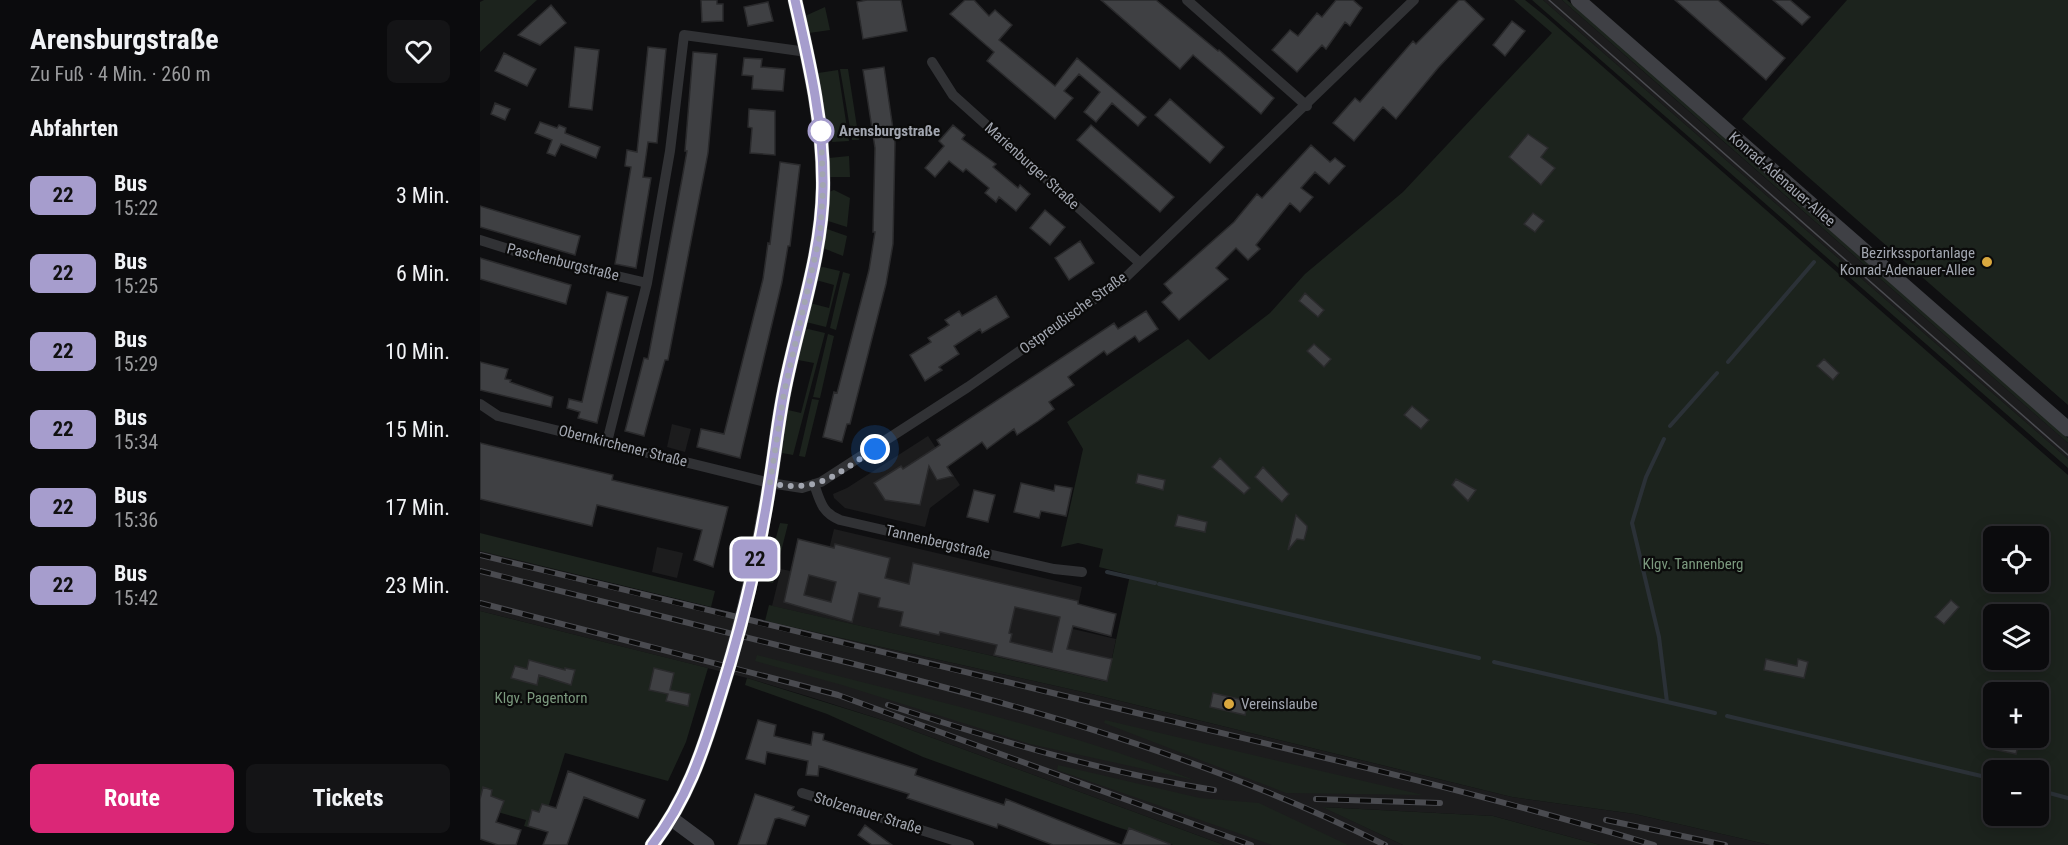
<!DOCTYPE html>
<html lang="de">
<meta charset="utf-8">
<style>
:root{--surface:#0b0b0d;--page:#141416;--text:#f1f3f6;--muted:#9a9b9d;--line:#2b2b2e;--accent:#db2777}
body{margin:0;font-family:"Roboto Condensed",sans-serif;background:var(--page);color:var(--text);height:100vh;display:flex;flex-direction:column;font-size:22px;white-space:nowrap}
*{box-sizing:border-box;margin:0}
p{font-size:20px;color:var(--muted)}
.icon{flex:none;width:33px;height:33px;fill:none;stroke:currentColor;stroke-width:2;stroke-linecap:round;stroke-linejoin:round}
.map{position:relative;flex:1;overflow:hidden}
.details{display:flex;flex-direction:column;background:var(--surface);width:480px}
.details>*{flex:none}
.badge{padding:0 12px;border-radius:9px;font-size:21px;line-height:39px}
.tools{position:absolute;left:1503px;top:526px;display:grid;gap:12px}
.tools a{display:grid;place-items:center;width:66px;height:66px;border-radius:9px;background:var(--surface);box-shadow:0 3px 15px #0003,0 0 0 2px var(--line);font-size:30px}
.you{position:absolute;width:30px;height:30px;margin:-15px;border:4px solid #fff;border-radius:50%;background:#1a73e8;box-shadow:0 0 0 9px #1a73e833}
.map>.badge{position:absolute;translate:-50% -50%;box-shadow:0 0 0 3px #fff}
h2{padding:0 30px;font-size:22px;line-height:54px}
.round{display:grid;place-items:center;flex:none;width:63px;height:63px;border-radius:9px;background:var(--page)}
.summary{display:flex;align-items:center;justify-content:space-between;height:102px;padding:0 30px}
h1{font-size:28px;font-weight:700;line-height:45px}
.action{display:flex;gap:12px;margin-top:auto;padding:12px 30px}
.action a{flex:1;height:69px;border-radius:9px;background:var(--accent);color:#fff;font-size:24px;font-weight:700;line-height:69px;text-align:center}
.action a+a{background:var(--page);color:var(--text)}
ul{padding:0;list-style:none}
li{display:flex;align-items:center;gap:18px;height:78px;padding:0 30px}
li div{flex:1}
li b{display:block;font-size:22px}
li em{font-style:normal}
li .badge{min-width:66px;font-weight:700;text-align:center}
main{display:flex;flex:1;min-height:0}
.map>svg:first-child{display:block}
.built{fill:#1c1c1d}
.green{fill:#1c231d;fill-rule:evenodd}
.lines{fill:none;stroke-linecap:round;stroke-linejoin:round}
.stream{stroke:#2b3137;stroke-width:4}
.building{fill:#3f4043;stroke:#2a2a2c;stroke-width:1.5;fill-rule:evenodd}
.street{stroke:#313235;stroke-width:10}
.secondary{stroke:#3f4045;stroke-width:15}
.tram{stroke:#4a4b50;stroke-width:1.5}
.rail-casing{stroke:#4a4b50;stroke-width:6}
.rail{stroke:#0b0b0b;stroke-width:4;stroke-dasharray:11;stroke-linecap:butt}
.line-casing{stroke:#fff;stroke-width:14}
.line{stroke:#a69dcd;stroke-width:9}
.walk{stroke:#a2a6b0;stroke-width:6;stroke-dasharray:0 10.8}
.stop-dot{fill:#fff;stroke:#a69dcd;stroke-width:3}
.poi-dot{fill:#daa83e;stroke:#0b0b0b;stroke-width:2}
.labels{text-anchor:middle;stroke-width:4.5;stroke-linejoin:round;paint-order:stroke}
.stop-label{font-size:15px;font-weight:bold;fill:#a2a6b0;stroke:#0b0b0b;text-anchor:start}
.street-label{font-size:15px;fill:#a2a6b0;stroke:#0b0b0b}
.poi-label{font-size:15px;fill:#a2a6b0;stroke:#0b0b0b;text-anchor:end}
.park-label{font-size:15px;fill:#7b997e;stroke:#0b0b0b}
</style>
<main>
<section class="details">
<div class="summary"><div><h1>Arensburgstraße</h1><p>Zu Fuß · 4 Min. · 260 m</p></div><a class="round"><svg class="icon" aria-label="heart" viewBox="0 0 24 24"><path d="M12 20l-8-8c-3-5 5-10 8-4 3-6 11-1 8 4z"/></svg></a></div>
<h2>Abfahrten</h2>
<ul>
<li><span class="badge" style="background:#a69dcd;color:#111">22</span><div><b>Bus</b><p>15:22</p></div><em>3 Min.</em></li>
<li><span class="badge" style="background:#a69dcd;color:#111">22</span><div><b>Bus</b><p>15:25</p></div><em>6 Min.</em></li>
<li><span class="badge" style="background:#a69dcd;color:#111">22</span><div><b>Bus</b><p>15:29</p></div><em>10 Min.</em></li>
<li><span class="badge" style="background:#a69dcd;color:#111">22</span><div><b>Bus</b><p>15:34</p></div><em>15 Min.</em></li>
<li><span class="badge" style="background:#a69dcd;color:#111">22</span><div><b>Bus</b><p>15:36</p></div><em>17 Min.</em></li>
<li><span class="badge" style="background:#a69dcd;color:#111">22</span><div><b>Bus</b><p>15:42</p></div><em>23 Min.</em></li>
</ul>
<div class="action"><a>Route</a><a>Tickets</a></div>
</section>
<div class="map">
<svg width="1588" height="845" viewBox="0 0 1588 845">
<rect width="100%" height="100%" fill="#0f0f11"/>
<path class="built" d="M1063,0H1082L1180,86L1588,443V459Z
M192,424L211,429L205,452L187,447Z
M448,436L480,485L450,508L445,527L365,508L354,498L353,494L367,488Z
M354,529L602,587L593,629L636,639L627,682L292,606L301,569L342,578Z
M177,547L203,553L197,578L172,572Z
M0,551L285,621L612,694L1032,797L1155,814L1290,845H1120L1013,816L843,807L923,845H744L412,723L327,696L267,678L0,611Z"/>
<path class="green" d="M4,0H57L0,52V2Z
M1034,0H1045L1065,16L1588,475V845H1290L1155,814L1032,797L612,694L285,621L289,605L627,682L650,575L619,567L623,549L598,543L581,547L603,449L587,422L708,339L729,360L790,313L825,274L923,192L1072,33ZM1514,537H1558V582H1514ZM1514,615H1558V660H1514ZM1514,693H1558V738H1514ZM1514,771H1558V816H1514Z
M1052,0H1063L1588,459V468Z
M1082,0H1087L1588,438V443Z
M1367,0H1588V405L1262,119Z
M345,7L350,30L329,33L325,16Z
M360,69H368L379,140H372Z
M358,70L369,141L352,142L353,137L350,123L345,124L338,73Z
M369,156L370,177H349V158Z
M354,190L370,198L367,227L348,221L349,192Z
M347,229L367,236L363,256L343,248Z
M343,267L360,271L346,327L326,322L330,303L349,308L354,285L336,280L339,268Z
M363,272L370,274L356,330L350,328Z
M328,329L345,333L313,455L302,453L308,410L321,413L334,363L318,360L324,331Z
M348,334L354,336L340,398L333,397Z
M332,399L339,400L325,457L319,456Z
M300,523L308,524L293,583L284,581Z
M0,533L235,591L231,607L0,551Z
M0,611L228,668L206,742L188,781L85,753L63,824L58,830L44,826L46,820L0,807Z
M277,655C422,694 573,725 714,780L550,744L362,685L275,661Z
M267,678L412,723L744,845H693L637,827L443,757L347,714L265,685Z
M625,720L943,795L806,793L624,723Z
M578,765L720,798L779,803L868,845H792L577,770Z
M842,807L1013,816L1120,845H923Z"/>
<g class="lines">
<path class="stream" d="M1248,362L1334,262
M1190,426L1237,373
M1184,439L1166,477L1152,523L1179,637L1187,702
M627,572L675,583
M679,584L999,658
M1014,662L1235,713
M1247,716L1514,779
M1558,790L1588,798"/>
</g>
<path class="building" d="M221,0H237V4H243V21L222,22Z
M387,0H421L427,31L383,39L377,2Z
M485,0H494L509,16L515,10L532,25L519,40L575,86L597,58L666,117L658,126L632,103L616,122L604,112L620,92L599,74L584,91L593,98L575,119L507,61L514,52L470,14Z
M621,0H676L738,51L739,50L794,98L781,114L713,55L700,69Z
M856,0H873L882,8L870,26L865,22L846,49L842,45L817,72L792,50L810,30L818,36L837,13L842,17Z
M979,0H984L1004,19L958,68L916,119L903,107L874,141L853,123L875,98L880,102L933,41L936,44Z
M1195,0H1238L1305,58L1286,80Z
M1293,0H1310L1330,17L1322,25Z
M288,2L293,21L268,26L264,7Z
M71,5L86,23L60,45L38,35Z
M1032,21L1045,31L1025,56L1013,45Z
M95,47L119,50L112,110L89,107Z
M168,47L186,49L177,143L168,142L163,177L171,178L156,268L135,264L151,167L145,166L147,150L157,152Z
M213,52L237,54L228,153L188,360H185L164,436L145,431L164,358L168,359L202,179L207,151H205Z
M24,53L56,69L47,86L15,71Z
M264,58L282,59L281,67L305,69L303,91L272,89L273,76L262,75Z
M404,67L415,143L413,244L406,284L370,424H367L362,442L343,437L354,392L357,393L389,270L395,232H393L395,148L383,70Z
M690,99L744,147L730,163L675,115Z
M15,103L30,109L25,120L11,114Z
M269,109L295,111V155L270,153L272,128L268,127Z
M60,122L77,128L79,125L86,128L85,133L120,147L116,158L81,144L75,156L67,153L72,140L55,133Z
M473,125L485,135L482,139L516,164L513,167L538,188L540,185L550,194L536,211L519,197L516,202L505,193L509,188L486,169L483,172L469,161L455,177L445,168L464,146L459,141Z
M611,125L694,197L680,212L597,140Z
M1048,134L1068,148L1061,157L1075,168L1061,185L1029,157Z
M831,145L850,162L855,158L865,166L849,184L835,172L821,188L833,197L820,212L810,203L776,245L780,249L768,260L756,248L736,268L748,279L699,320L682,302L692,293L684,284L754,222L777,194L782,198Z
M300,162L320,165L310,246H308L302,282L260,458L217,447L221,429L244,434L283,279L288,243L290,244Z
M0,206L100,236L95,255L0,227Z
M565,210L585,227L570,245L550,228Z
M1053,213L1064,221L1055,232L1044,224Z
M600,241L614,263L589,280L575,258Z
M0,258L91,285L86,304L0,279Z
M127,292L148,297L117,423L98,418L100,412L87,408L89,399L102,402Z
M825,293L844,310L838,317L819,301Z
M516,296L529,317L502,333L500,329L474,346L479,354L459,367L462,370L445,381L430,355L451,342L448,338L469,325L465,320L479,311L482,316Z
M666,311L678,329L659,342L655,336L627,355L624,351L588,377L594,385L569,402L574,409L558,421L537,435L534,429L507,449L502,442L467,467L473,476L457,480L449,466L440,505L405,500L394,483L421,466L423,469L460,445L457,440L634,323L638,329Z
M834,344L851,359L844,367L827,351Z
M1344,359L1359,373L1353,380L1337,366Z
M0,362L28,369L25,379L31,380L30,382L73,397L71,407L0,390Z
M932,406L949,420L941,429L924,415Z
M0,443L133,475L132,480L248,507L233,567L214,560L222,530L117,505L112,526L0,499Z
M740,458L770,488L764,494L732,467Z
M783,467L809,494L802,502L775,477Z
M658,474L685,480L683,490L656,483Z
M976,479L996,490L988,501L972,485Z
M541,483L574,491L575,485L592,488L586,516L561,511L559,518L534,512Z
M494,490L515,495L508,522L487,517Z
M698,515L727,522L725,532L695,526Z
M816,515L827,526V529L824,540L817,539L808,550Z
M318,539L354,548L355,544L410,558L405,578L429,584L433,563L598,601V604L636,614L631,636L593,626L587,649L632,659L627,681L514,655L517,645L460,632L459,635L420,626L423,612L398,607L400,598L379,593L372,622L304,602ZM329,575L356,582L351,602L324,595ZM535,607L580,617L572,652L530,642L532,634L529,633Z
M1471,600L1479,607L1464,624L1455,617Z
M1286,659L1317,666L1318,659L1328,662L1324,678L1284,670Z
M49,660L85,670V668L95,670L91,685L59,675L57,685L31,678L35,666L47,669Z
M174,668L194,673L190,690L210,694L208,706L186,701L188,694L169,690Z
M733,693L768,701L765,715L730,707Z
M278,720L296,725L294,736L331,745L333,732L344,734L343,740L437,769L435,775L524,805L526,799L641,845H573L518,824L517,828L427,798L429,794L339,766L338,776L326,775L328,761L287,752L285,764L266,759Z
M1511,739L1538,746L1536,754L1508,748Z
M88,771L165,800L158,818L104,797L87,845H63L68,832L48,826L52,810L59,812L62,804L76,808Z
M3,787L12,790L11,796L24,801L16,822L41,830L36,845H18L0,839V799Z
M275,794L314,807L312,810L329,816L325,826L299,818L295,819L286,845H258Z
M385,825L412,845H392L378,835Z
M649,828L690,844V845H642Z"/>
<g class="lines">
<path class="street" d="M707,0L827,106
M452,62L473,95L660,263
M0,240L47,255L167,283
M0,404L18,416L290,483L322,488L341,482L488,387L646,277L934,0
M127,442L167,283L190,151L204,35L327,52
M334,484C340,501 342,513 360,520L574,569L602,572
M322,793L489,845"/>
<path class="secondary" d="M1098,0L1588,429
M192,819L227,845
M172,845C206,801 222,754 238,702C261,630 278,556 290,482C295,452 298,422 304,392C317,324 342,257 343,188C344,124 329,62 315,0"/>
<path class="tram" d="M1069,0L1588,455"/>
<defs>
<path id="rail" d="M0,555C195,603 390,650 585,696C782,743 980,787 1174,845
M0,571C102,596 203,622 305,647C511,697 714,750 905,845
M0,603L358,695L771,845
M408,705C516,740 622,772 734,790
M836,799L960,803
M1126,820L1245,845"/>
</defs>
<use href="#rail" class="rail-casing"/>
<use href="#rail" class="rail"/>
</g>
<g class="lines">
<defs>
<path id="line" d="M172,845C206,801 222,754 238,702C261,630 279,556 290,482C295,452 298,422 304,392C317,324 342,257 343,188C344,124 329,61 315,0"/>
</defs>
<use href="#line" class="line-casing"/>
<use href="#line" class="line"/>
<path class="walk" d="M341,131L343,189L340,235L304,393L290,483C339,494 356,474 395,449"/>
</g>
<circle class="stop-dot" cx="341" cy="131" r="12"/>
<g class="poi-dot">
<circle cx="1507" cy="262" r="6"/>
<circle cx="749" cy="704" r="6"/>
</g>
<g class="labels">
<g class="stop-label">
<text x="359" y="136">Arensburgstraße</text>
</g>
<g class="street-label">
<text transform="translate(552 166) rotate(42)" y="5">Marienburger Straße</text>
<text transform="translate(1302 179) rotate(41)" y="5">Konrad-Adenauer-Allee</text>
<text transform="translate(83 262) rotate(14)" y="5">Paschenburgstraße</text>
<text transform="translate(593 313) rotate(-36)" y="5">Ostpreußische Straße</text>
<text transform="translate(143 446) rotate(14)" y="5">Obernkirchener Straße</text>
<text transform="translate(458 542) rotate(13)" y="5">Tannenbergstraße</text>
<text transform="translate(388 813) rotate(17)" y="5">Stolzenauer Straße</text>
</g>
<g class="poi-label">
<text x="1495" y="258">Bezirkssportanlage<tspan x="1495" dy="17">Konrad-Adenauer-Allee</tspan></text>
<text x="761" y="709" text-anchor="start">Vereinslaube</text>
</g>
<g class="park-label">
<text x="1213" y="569">Klgv. Tannenberg</text>
<text x="61" y="703">Klgv. Pagentorn</text>
</g>
</g>
</svg>
<div class="tools">
<a><svg class="icon" aria-label="locate" viewBox="0 0 24 24"><circle cx="12" cy="12" r="6"/><path d="M12 2v4M12 18v4M2 12h4M18 12h4"/></svg></a>
<a><svg class="icon" aria-label="layers" viewBox="0 0 24 24"><path d="M12 4l9 5-9 5-9-5zM3 14l9 5 9-5"/></svg></a>
<a>+</a>
<a>−</a>
</div>
<div class="you" style="left:395px;top:449px"></div>
<b class="badge" style="left:275px;top:559px;background:#a69dcd;color:#111">22</b>
</div>
</main>
